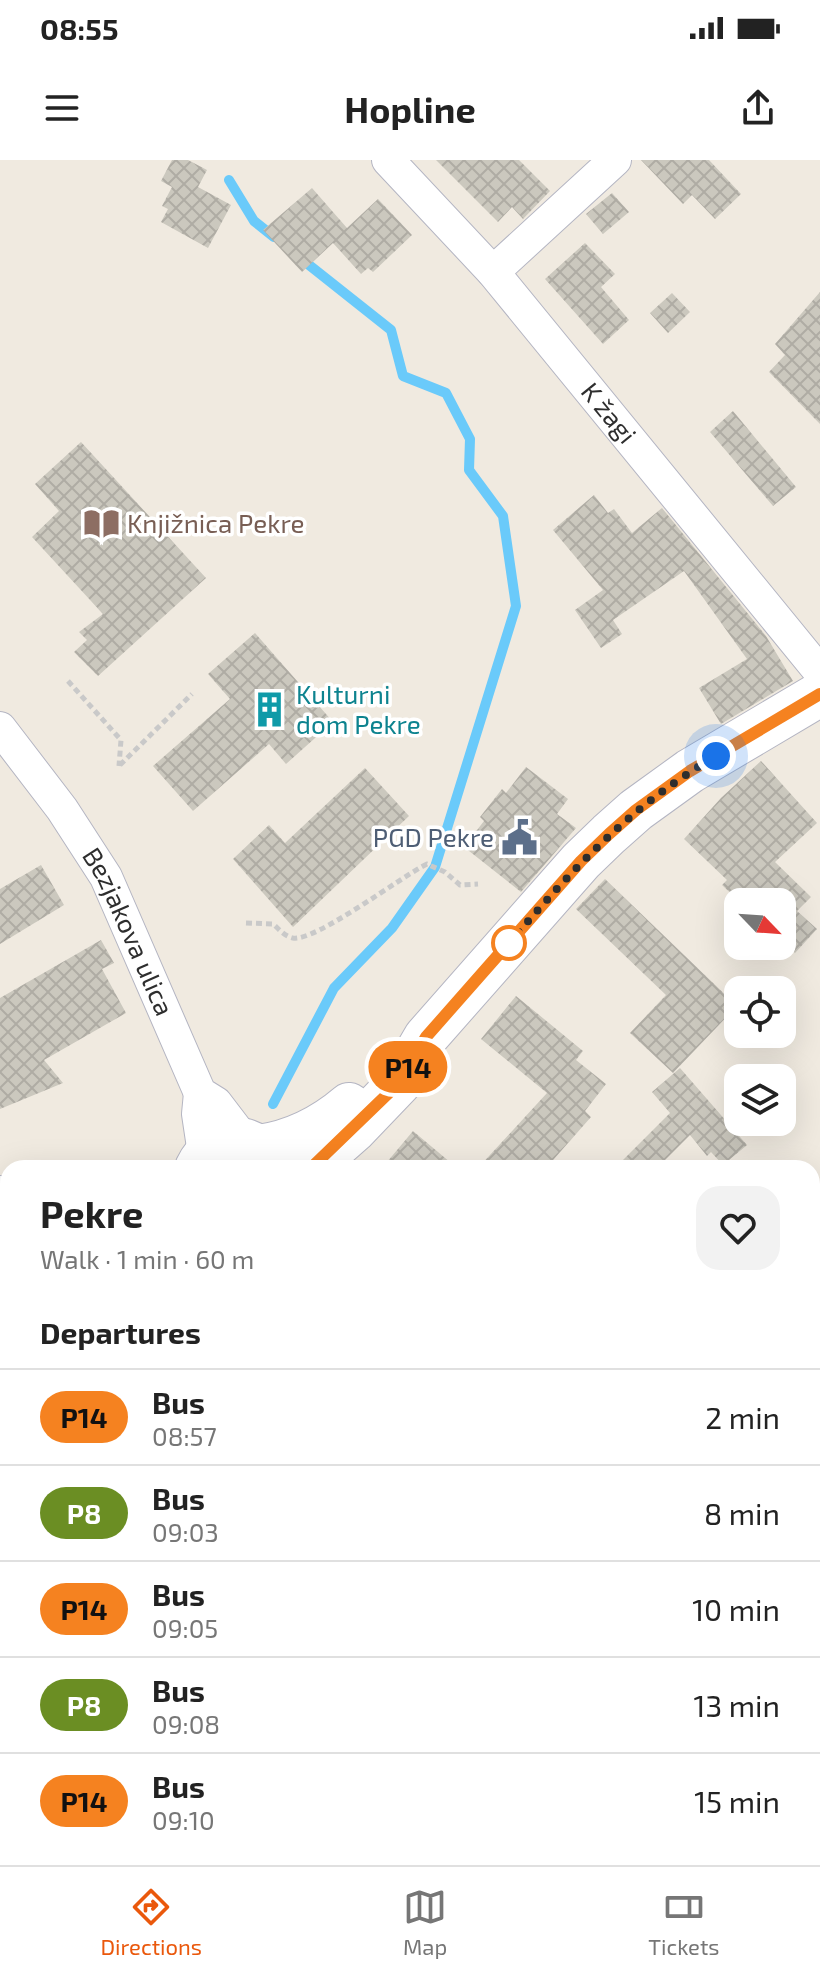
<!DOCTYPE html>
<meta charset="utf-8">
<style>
:root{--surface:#fff;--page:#f2f2f2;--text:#222;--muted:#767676;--line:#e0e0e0;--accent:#ea580c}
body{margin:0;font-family:"Exo 2",sans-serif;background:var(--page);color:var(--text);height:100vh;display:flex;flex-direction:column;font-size:30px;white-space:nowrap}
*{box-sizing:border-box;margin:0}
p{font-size:26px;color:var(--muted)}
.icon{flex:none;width:44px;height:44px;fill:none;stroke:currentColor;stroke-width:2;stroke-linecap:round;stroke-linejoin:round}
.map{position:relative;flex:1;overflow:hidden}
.sheet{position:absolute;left:0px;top:1000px;width:820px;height:706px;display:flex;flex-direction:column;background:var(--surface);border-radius:24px 24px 0 0;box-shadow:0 8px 32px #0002}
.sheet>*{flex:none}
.badge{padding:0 16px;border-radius:26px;font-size:28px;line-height:52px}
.needle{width:52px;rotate:115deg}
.tools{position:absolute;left:724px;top:728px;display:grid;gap:16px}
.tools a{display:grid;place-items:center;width:72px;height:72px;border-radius:16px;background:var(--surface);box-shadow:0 8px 32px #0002;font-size:40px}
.you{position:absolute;width:40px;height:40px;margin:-20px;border:6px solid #fff;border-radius:50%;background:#1a73e8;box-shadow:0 0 0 12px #1a73e833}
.map>.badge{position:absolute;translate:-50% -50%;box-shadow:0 0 0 4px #fff}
h2{padding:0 40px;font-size:30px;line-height:72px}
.round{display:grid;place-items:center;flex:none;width:84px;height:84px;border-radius:24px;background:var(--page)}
.head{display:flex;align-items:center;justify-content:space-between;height:136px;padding:0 40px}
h1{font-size:38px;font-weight:700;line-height:60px}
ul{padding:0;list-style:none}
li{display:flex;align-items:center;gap:24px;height:96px;padding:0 40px;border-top:2px solid var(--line)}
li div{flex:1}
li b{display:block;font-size:30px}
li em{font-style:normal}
li .badge{min-width:88px;font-weight:700;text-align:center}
.status{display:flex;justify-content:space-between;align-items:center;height:56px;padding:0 40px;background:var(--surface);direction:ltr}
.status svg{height:22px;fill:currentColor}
header{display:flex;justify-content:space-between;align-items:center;height:104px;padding:0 40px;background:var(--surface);font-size:36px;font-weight:700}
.menu{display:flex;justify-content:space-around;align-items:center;height:112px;border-top:2px solid var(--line);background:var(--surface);font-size:22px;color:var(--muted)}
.menu a{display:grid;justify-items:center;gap:4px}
.menu .on{color:var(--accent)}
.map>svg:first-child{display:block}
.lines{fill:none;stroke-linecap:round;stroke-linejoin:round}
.stream{stroke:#6acafa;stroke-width:10}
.building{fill:url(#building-cross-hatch)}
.street-casing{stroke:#b4b5c2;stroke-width:34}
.secondary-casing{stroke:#b4b5c2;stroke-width:46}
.path{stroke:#c9c9c9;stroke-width:5;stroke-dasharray:6 4;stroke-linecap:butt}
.street{stroke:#fff;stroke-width:32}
.secondary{stroke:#fff;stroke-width:44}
.line-casing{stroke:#fff;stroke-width:18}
.line{stroke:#f58220;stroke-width:12}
.walk{stroke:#2e2e2e;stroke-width:8;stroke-dasharray:0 14.4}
.stop-dot{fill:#fff;stroke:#f58220;stroke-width:4}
.labels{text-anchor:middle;stroke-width:7;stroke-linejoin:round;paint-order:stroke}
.street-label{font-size:26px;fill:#2e2e2e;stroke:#fff}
.education-label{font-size:26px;fill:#785e54;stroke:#fff;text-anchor:start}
.culture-label{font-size:26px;fill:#0d838f;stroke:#fff;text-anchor:start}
.service-label{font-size:26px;fill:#4e5e75;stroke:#fff;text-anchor:end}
</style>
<div class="status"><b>08:55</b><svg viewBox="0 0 49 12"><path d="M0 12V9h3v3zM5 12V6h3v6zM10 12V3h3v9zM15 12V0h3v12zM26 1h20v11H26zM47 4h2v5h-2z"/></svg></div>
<header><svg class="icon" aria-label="menu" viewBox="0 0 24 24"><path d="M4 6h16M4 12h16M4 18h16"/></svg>Hopline<svg class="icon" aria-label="share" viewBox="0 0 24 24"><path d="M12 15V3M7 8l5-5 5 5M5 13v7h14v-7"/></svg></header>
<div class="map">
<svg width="820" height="1705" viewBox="0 0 820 1705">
<defs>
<pattern id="building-cross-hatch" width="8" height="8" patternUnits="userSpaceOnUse" patternTransform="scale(2)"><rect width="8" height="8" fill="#cbc8be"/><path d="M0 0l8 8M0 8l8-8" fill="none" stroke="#afaca4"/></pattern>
</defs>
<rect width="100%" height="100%" fill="#f0eae0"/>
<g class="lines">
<path class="stream" d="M229,20L254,61L274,77
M273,944L334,828L392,768L435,707L516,446L503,356L469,310L470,279L446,233L403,216L391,170L299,97
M0,1354L8,1348"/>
</g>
<path class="building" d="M172,0H188L207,10L198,27L231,45L208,88L161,62L168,49L162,46L172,27L161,21Z
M436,0H519L550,31L523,59L512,47L498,62Z
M641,0H709L741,34L715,59L692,35L683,44Z
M312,28L347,68L378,39L412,75L373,112L368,108L361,114L333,83L302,112L263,70Z
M612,33L629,52L603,74L586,54Z
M585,83L615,114L601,127L629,160L603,184L545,119Z
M820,132V264L769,212L785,195L775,184Z
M672,133L690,152L668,173L650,153Z
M733,251L796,327L773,346L710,272Z
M81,282L206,418L98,516L74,492L87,480L79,472L103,454L32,377L59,351L35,324Z
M594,335L608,353L614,349L632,373L662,348L766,476L793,521L721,564L699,528L747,499L684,411L613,460L622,474L601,488L575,450L603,430L553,370Z
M255,473L333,562L286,604L269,584L193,651L153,606L230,539L208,514Z
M761,601L817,663L775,702L811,737L797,751L817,769L795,793L782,782V742H740L722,725L727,720L684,679L721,638Z
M526,607L568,639L557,654L576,668L521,732L464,687L484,661L480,657L502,629L506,633Z
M365,608L409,656L293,767L233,699L269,665L285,683Z
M41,705L64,745L0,784V729Z
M605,719L737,846L673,913L630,873L666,835L576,749Z
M101,780L114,803L102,809L126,853L44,900L63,923L0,949V838Z
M516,836L583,891L576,900L606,924L585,951L591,957L546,1008H478L547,933L481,879Z
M680,908L747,985L723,1005L711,992L707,996L690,975L657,1008H615L670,953L652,932Z
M413,971L457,1008H382Z"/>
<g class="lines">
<defs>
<g id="street">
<path id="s1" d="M388,0L493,112L820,512"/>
<path d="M493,112L615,0"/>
<path id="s2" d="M0,568L62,649L106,717L200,933L216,943L245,981"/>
<path d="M200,933L198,954L204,994"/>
</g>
<path id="secondary" d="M259,987C294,982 322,968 349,945
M197,1008C214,973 256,968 272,1008
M311,1008L354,970L399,923L426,877L581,701L609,674L636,650L690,611L820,534
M0,1038L8,1039
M753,1698L759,1705"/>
</defs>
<use href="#street" class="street-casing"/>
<use href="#secondary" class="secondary-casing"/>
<path class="path" d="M68,521L121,580L119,606
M120,605L192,534
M246,763L273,764C279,769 284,776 293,778C315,782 402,716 427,704L445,712L460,725L478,724"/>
<use href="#street" class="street"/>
<use href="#secondary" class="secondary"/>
</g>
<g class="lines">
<defs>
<path id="line" d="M311,1008L399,923L426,877L581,701L609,674L636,650L690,611L820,534"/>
</defs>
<use href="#line" class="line-casing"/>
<use href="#line" class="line"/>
<path class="walk" d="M509,783C575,707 628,648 716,596"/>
</g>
<defs>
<symbol id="library-bare" viewBox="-9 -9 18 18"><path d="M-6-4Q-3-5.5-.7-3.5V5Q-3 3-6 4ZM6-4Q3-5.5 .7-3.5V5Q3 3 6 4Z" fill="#8d6e63" stroke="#fff" stroke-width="2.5" paint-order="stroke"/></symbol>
<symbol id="building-bare" viewBox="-9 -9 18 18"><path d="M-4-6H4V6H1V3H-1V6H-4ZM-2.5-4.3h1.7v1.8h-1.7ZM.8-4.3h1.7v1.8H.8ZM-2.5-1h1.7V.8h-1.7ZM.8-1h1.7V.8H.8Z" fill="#0f9aa8" stroke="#fff" stroke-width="2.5" paint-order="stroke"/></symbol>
<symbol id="civic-bare" viewBox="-9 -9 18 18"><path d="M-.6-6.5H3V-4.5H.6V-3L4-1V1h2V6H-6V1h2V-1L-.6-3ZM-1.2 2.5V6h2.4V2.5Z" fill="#5c6f8a" stroke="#fff" stroke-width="2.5" paint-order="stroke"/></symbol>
</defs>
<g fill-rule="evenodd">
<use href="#library-bare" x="76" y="338" width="51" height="51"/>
<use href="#building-bare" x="244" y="524" width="51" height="51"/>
<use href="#civic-bare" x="494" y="652" width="51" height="51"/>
</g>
<circle class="stop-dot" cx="509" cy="783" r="16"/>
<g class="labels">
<g class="street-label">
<text dy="9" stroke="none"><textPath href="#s1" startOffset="336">K žagi</textPath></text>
<text dy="9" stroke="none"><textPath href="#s2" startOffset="242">Bezjakova ulica</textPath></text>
</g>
<g class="education-label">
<text x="127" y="373">Knjižnica Pekre</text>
</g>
<g class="culture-label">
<text x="296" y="544">Kulturni<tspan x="296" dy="30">dom Pekre</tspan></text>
</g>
<g class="service-label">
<text x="494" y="687">PGD Pekre</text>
</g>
</g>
</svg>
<div class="tools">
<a><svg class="needle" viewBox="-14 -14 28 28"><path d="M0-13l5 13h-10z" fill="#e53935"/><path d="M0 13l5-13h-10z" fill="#767676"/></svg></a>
<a><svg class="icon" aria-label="locate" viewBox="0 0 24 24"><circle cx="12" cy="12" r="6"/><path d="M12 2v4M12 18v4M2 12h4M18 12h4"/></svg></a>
<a><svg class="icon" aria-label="layers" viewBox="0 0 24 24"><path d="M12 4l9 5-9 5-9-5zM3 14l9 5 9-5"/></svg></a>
</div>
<div class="you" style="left:716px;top:596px"></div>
<b class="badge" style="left:408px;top:907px;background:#f58220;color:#111">P14</b>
<section class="sheet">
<div class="head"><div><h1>Pekre</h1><p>Walk · 1 min · 60 m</p></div><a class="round"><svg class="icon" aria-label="heart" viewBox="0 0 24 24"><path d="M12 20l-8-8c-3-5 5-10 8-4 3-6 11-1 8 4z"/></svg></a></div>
<h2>Departures</h2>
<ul>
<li><span class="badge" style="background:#f58220;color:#111">P14</span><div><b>Bus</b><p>08:57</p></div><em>2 min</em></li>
<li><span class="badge" style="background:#6b8e23;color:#fff">P8</span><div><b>Bus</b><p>09:03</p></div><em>8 min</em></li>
<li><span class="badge" style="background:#f58220;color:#111">P14</span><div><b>Bus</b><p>09:05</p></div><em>10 min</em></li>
<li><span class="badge" style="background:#6b8e23;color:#fff">P8</span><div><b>Bus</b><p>09:08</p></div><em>13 min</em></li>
<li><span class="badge" style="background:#f58220;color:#111">P14</span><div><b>Bus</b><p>09:10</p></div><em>15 min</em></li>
</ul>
</section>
</div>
<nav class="menu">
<a class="on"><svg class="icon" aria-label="directions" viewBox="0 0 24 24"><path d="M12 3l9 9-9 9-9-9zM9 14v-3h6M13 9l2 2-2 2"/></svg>Directions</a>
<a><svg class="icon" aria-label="map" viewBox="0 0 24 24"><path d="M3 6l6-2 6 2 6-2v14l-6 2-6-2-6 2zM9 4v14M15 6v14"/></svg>Map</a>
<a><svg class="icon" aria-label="tickets" viewBox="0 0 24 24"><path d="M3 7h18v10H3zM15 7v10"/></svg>Tickets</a>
</nav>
